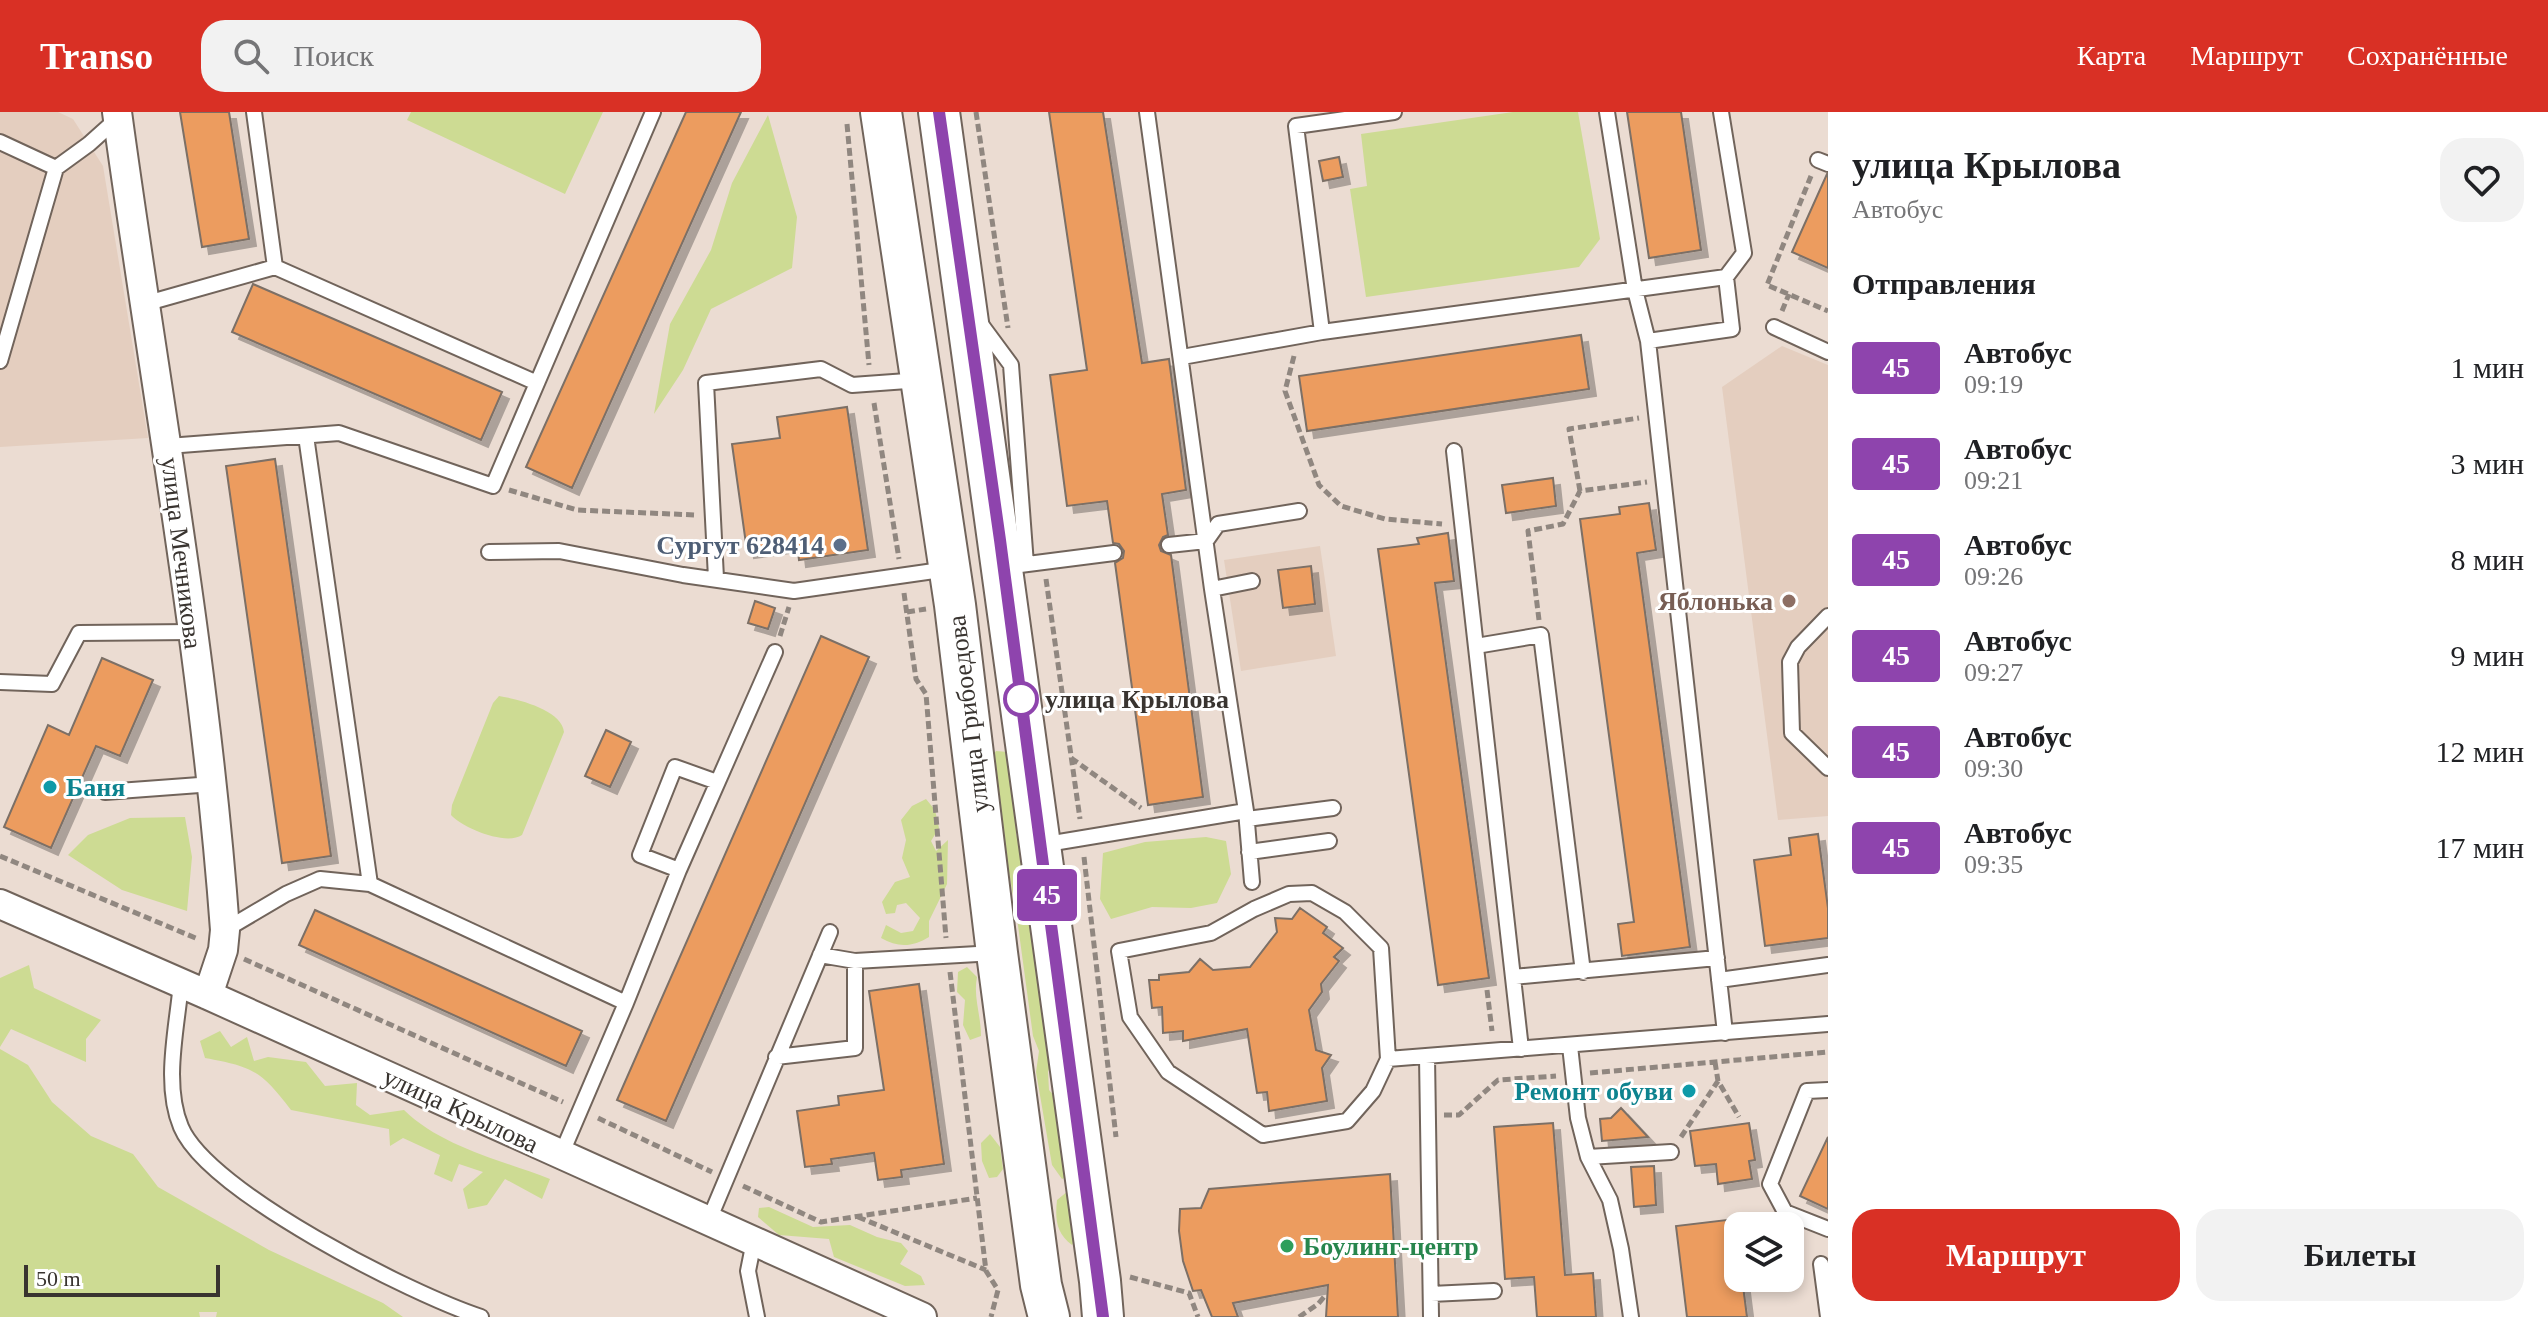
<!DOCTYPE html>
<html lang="ru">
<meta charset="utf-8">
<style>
:root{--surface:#fff;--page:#f2f2f2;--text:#202124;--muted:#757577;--accent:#d93025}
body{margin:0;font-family:Georgia,serif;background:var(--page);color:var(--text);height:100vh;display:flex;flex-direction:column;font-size:30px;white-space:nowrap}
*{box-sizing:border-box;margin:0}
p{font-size:26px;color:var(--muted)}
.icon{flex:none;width:44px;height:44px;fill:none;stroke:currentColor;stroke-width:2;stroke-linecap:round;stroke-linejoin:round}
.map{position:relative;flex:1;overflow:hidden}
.details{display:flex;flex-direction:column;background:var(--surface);width:720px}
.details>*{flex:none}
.badge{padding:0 16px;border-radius:6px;font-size:28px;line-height:52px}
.tools{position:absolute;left:1724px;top:1100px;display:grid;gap:16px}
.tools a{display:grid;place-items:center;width:80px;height:80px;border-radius:16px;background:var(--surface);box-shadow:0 4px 12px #0003;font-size:40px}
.scale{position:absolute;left:24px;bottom:20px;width:196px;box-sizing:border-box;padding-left:8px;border:4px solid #393430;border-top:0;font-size:22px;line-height:28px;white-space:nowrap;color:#393430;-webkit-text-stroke:6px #fff;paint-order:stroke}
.map>.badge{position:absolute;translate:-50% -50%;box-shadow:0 0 0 4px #fff}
h2{padding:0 24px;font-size:30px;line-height:72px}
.round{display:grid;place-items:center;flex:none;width:84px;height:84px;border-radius:24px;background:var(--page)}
.head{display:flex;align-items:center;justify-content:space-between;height:136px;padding:0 24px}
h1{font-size:38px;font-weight:700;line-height:60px}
.action{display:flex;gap:16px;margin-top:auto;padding:16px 24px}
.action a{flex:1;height:92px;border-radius:24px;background:var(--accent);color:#fff;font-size:32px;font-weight:700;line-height:92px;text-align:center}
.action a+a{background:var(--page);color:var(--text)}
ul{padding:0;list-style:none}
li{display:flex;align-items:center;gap:24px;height:96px;padding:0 24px}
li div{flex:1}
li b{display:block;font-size:30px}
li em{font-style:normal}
li .badge{min-width:88px;font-weight:700;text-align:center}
header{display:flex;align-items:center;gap:48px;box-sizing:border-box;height:112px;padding:0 40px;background:var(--accent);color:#fff}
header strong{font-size:38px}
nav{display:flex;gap:44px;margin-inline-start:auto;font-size:28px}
.search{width:560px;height:72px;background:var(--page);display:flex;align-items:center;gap:20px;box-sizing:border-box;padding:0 28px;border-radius:24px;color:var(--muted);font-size:30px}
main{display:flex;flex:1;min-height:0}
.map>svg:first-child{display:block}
.built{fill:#e4cebf}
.green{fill:#cddb93}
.building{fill:#ec9c5f;stroke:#7c6f66;stroke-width:2;filter:url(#shadow)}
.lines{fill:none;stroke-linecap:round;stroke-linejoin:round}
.lane-casing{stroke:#71645b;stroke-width:18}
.street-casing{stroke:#71645b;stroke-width:32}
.secondary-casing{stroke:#71645b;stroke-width:44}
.path{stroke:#908780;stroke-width:5;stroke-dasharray:8 4;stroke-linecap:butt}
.lane{stroke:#fff;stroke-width:14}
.street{stroke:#fff;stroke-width:28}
.secondary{stroke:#fff;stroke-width:40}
.line-casing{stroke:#fff;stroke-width:18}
.line{stroke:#8e44ad;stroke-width:12}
.service-dot{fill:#5c6f8a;stroke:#fff;stroke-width:3}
.education-dot{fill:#8d6e63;stroke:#fff;stroke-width:3}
.stop-dot{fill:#fff;stroke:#8e44ad;stroke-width:4}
.culture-dot{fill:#0f9aa8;stroke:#fff;stroke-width:3}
.leisure-dot{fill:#2e9e5b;stroke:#fff;stroke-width:3}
.labels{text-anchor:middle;stroke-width:6;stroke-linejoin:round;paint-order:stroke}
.service-label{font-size:26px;font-weight:bold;fill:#4e5e75;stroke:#fff;text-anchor:end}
.street-label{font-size:26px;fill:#393430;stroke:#fff}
.education-label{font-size:26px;font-weight:bold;fill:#785e54;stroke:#fff;text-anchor:end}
.stop-label{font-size:26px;font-weight:bold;fill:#393430;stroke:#fff;text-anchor:start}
.culture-label{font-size:26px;font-weight:bold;fill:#0d838f;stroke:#fff;text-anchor:start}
.leisure-label{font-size:26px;font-weight:bold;fill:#27864d;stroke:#fff;text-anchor:start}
</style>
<header>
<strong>Transo</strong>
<div class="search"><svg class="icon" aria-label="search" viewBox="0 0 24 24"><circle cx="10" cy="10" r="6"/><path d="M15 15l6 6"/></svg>Поиск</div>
<nav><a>Карта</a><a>Маршрут</a><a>Сохранённые</a></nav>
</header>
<main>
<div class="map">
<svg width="1828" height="1205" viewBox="0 0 1828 1205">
<defs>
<filter id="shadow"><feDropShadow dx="7" dy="7" stdDeviation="0" flood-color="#0004"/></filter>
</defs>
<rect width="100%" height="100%" fill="#ebdcd2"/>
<path class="built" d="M0,0H58L73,7L103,54L148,326L0,335Z
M1782,234L1828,253V704L1778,708L1722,275Z
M1320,434L1336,544L1241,559L1224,448Z"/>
<path class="green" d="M411,0H603L565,82L407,8Z
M1513,0H1578L1600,127L1579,155L1366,185L1350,77L1367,74L1361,22Z
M768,3L797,105L792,156L711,197L683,258L654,302L670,212L711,138L732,71Z
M499,584C518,587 562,598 564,620L522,723C506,734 463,716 451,703L452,693L493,591Z
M996,639L1008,640L1021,698L1016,722L1029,759L1055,938L1048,960L1049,978L1069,1001L1070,1064L1062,1067L1052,1053L1036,960L1039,939L1033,924L1017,806L1008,755L996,710L989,649Z
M926,687L935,698L939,716L931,729L936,739L948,728L947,772L929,809V825C913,835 898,836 881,826L886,813L901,821L913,819L920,806L906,791L897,793L895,801L886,802L882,790L895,770L910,765L902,746L906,728L901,708L912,694Z
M185,705L192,745L187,799L122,778L68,743L88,723L130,706Z
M1206,725L1226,729L1231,762L1217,791L1191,796L1152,795L1111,807L1100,787L1103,741L1145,730Z
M29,853L34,876L101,908L86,927V950L11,917L0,935V866Z
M967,855L977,865C973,885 981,903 981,924L970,928L963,913L965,888L957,880L958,860Z
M220,919L231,935L247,925L254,949L268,945L306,950L325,974L357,971L356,993L370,1003L404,998C442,1035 501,1048 550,1067L542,1087L505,1067L487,1093L468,1097L463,1077L483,1060L459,1052L452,1070L434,1062L440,1043L403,1026L390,1034L389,1017L291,998C261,959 254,955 205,946L200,929Z
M0,937L28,953L52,990L91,1024L133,1042L158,1075L269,1138L383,1191L403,1205H216L217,1200H199L200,1205H0Z
M990,1022L1000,1035L1003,1057L997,1065L989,1066L982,1049L981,1031Z
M1068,1079L1080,1121L1072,1133C1056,1121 1055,1107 1057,1088Z
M769,1095L813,1115L850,1113L877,1125L901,1131L908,1139L900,1152L921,1164L925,1173L905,1174L834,1145L829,1127L779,1123L758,1105L759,1096Z"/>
<path class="building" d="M180,0H229L249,127L202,135Z
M686,0H741L572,376L526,355Z
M1049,0H1103L1142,251L1169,247L1186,378L1162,382L1168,423L1163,425L1159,433L1161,439L1171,443L1203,685L1148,693L1115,451L1123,446L1124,439L1119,432L1113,431L1107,389L1067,394L1050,263L1087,258Z
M1627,0H1681L1701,138L1649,146Z
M1339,45L1343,65L1323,69L1319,49Z
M1827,62H1828V156L1792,140Z
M253,172L502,280L481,328L232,220Z
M1581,223L1589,277L1307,319L1299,264Z
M847,295L868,438L799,448L797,432L747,439L732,332L780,326L777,305Z
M275,347L331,744L282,751L226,354Z
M1553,366L1556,394L1506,401L1502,373Z
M1649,391L1656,438L1637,441L1690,835L1622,844L1618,812L1634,810L1580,407L1620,402L1619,395Z
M1448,421L1454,469L1435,471L1489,866L1438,873L1378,437L1419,432L1417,426Z
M1311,454L1315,492L1283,496L1278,458Z
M755,489L775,496L768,517L748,511Z
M821,524L869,545L666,1009L617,988Z
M102,546L153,568L120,644L96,634L51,736L4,715L48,613L69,623Z
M606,618L631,630L610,675L585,664Z
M1818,722L1828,796V826L1765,834L1754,748L1791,743L1789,726Z
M1300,796L1327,815L1323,821L1343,836L1334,845L1339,849L1321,872L1322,880L1309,898L1316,938L1331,943L1322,956L1327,989L1269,999L1267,980L1257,981L1247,917L1183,929V919L1163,921L1162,895L1152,896L1149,868H1159V863L1189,860L1200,847L1213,858L1250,855L1277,820L1275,806L1292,807Z
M315,798L582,919L566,954L299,833Z
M919,872L944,1052L901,1058L902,1065L878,1068L874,1041L831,1047L832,1052L805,1055L797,999L839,993L838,984L884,978L869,879Z
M1621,996L1648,1025L1602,1029L1600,1007L1611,1006Z
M1553,1011L1565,1163L1593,1161L1596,1205H1537L1534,1165L1505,1167L1494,1015Z
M1749,1011L1755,1048L1749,1049L1752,1067L1718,1072L1716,1052L1695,1054L1690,1019Z
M1828,1025V1097L1800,1084Z
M1654,1054L1656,1093L1634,1095L1631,1055Z
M1390,1062L1398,1205H1326L1328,1173L1233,1191L1238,1205H1212L1201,1178L1193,1179L1183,1149L1179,1119L1180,1097L1201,1096L1209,1077Z
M1735,1107L1738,1166H1742L1747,1205H1687L1676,1114Z"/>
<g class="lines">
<defs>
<path id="lane" d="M254,0L275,155L537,271
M1147,0L1212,477L1246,699L1252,770
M1607,0L1635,178L1648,229L1725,921
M0,30L56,56
M1818,48L1828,52
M144,192L275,155
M980,211L1011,253L1026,452
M1774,215L1828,240
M1322,220L1296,14L1394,0
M1648,229L1732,217L1726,165
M1182,245L1322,220L1726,165L1744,141L1721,0
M0,249L56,56L89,32L118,6
M306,324L370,772L626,891
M168,334L339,321L493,374L653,0
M1454,339L1521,937
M1169,433L1206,429L1218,412L1299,399
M489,440L559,439L683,463L794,479L948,457
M1020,453L1114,441
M716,466L706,271L821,257L852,273L921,268
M1212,477L1252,469
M1828,504L1798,535L1790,550L1792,621L1828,656
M1476,534L1541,523L1583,860
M0,570L52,572L79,521L192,520
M105,680L213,672
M1247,707L1333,696
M1041,733L1246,699
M1249,740L1329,729
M679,758L640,743L675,655L717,670
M1312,781L1345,800L1381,836L1388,947L1373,979L1347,1009L1263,1023L1168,960L1130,905L1119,839L1211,821L1254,797L1289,782Z
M225,818L286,782L320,767L370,772
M820,843L855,849L995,841
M1513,865L1717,846
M1719,868L1828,853
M181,871C177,916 163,972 181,1015C208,1080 413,1183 481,1205
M1570,934L1578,1006L1588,1045L1610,1088L1621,1137L1631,1205
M776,945L855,936V849
M1427,945L1431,1205
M1388,947L1828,912
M1828,978L1807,979L1770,1072L1785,1100L1828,1117
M561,1043L626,891L679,758L775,540
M1588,1045L1671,1040
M709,1108L830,820
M754,1129L748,1159L757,1205
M1821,1152L1828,1205
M1431,1182L1494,1179"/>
<path id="street" d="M117,0C154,272 205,543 225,818L223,838L208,883
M0,792L208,883L922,1205"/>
<path id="secondary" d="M881,0L955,493L997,841L1041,1173L1049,1205
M939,0L1100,1169L1103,1205"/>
</defs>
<use href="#lane" class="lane-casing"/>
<use href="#street" class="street-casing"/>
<use href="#secondary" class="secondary-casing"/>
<path class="path" d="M976,0L1008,216
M847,12L869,253
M1811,64L1767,173L1828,199
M1782,199L1789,182
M1294,244L1285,279L1319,373L1341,394L1385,407L1442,412
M874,291L899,447
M509,378L577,398L696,403
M1580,379L1569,317L1639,306
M1046,467L1080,707
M904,481L916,567L926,582L946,826
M907,500L926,497
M1539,508L1528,419L1563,412L1580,379L1647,370
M780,524L789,495
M1071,646L1141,696
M0,744L198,827
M1084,745L1116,1025
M244,847L563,990
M950,860L986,1159L998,1178L991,1205
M1487,878L1492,919
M1715,950L1718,969L1739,1005
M1590,961L1828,940
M1444,1003H1459L1498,968L1556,964
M598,1006L712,1060
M1681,1025L1718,969
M743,1074L821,1110L977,1086
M858,1105L986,1158
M1130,1165L1189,1181L1198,1205
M1299,1205L1318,1192L1324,1185"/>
<use href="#lane" class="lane"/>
<use href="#street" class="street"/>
<use href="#secondary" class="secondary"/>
</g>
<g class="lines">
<defs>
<path id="line" d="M939,0L1000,428L1103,1205"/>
</defs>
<use href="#line" class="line-casing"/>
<use href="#line" class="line"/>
</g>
<circle class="service-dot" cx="840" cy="433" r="8"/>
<circle class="education-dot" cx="1789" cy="489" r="8"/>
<circle class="stop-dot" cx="1021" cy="587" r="16"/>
<g class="culture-dot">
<circle cx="50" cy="675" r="8"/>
<circle cx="1689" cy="979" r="8"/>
</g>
<circle class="leisure-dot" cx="1287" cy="1134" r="8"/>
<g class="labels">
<g class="service-label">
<text x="824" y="442">Сургут 628414</text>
</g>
<g class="street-label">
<text transform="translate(182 441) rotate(83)" y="9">улица Мечникова</text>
<text transform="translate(968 602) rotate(-97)" y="9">улица Грибоедова</text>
<text transform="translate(461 998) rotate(25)" y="9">улица Крылова</text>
</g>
<g class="education-label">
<text x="1773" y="498">Яблонька</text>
</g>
<g class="stop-label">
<text x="1045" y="596">улица Крылова</text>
</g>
<g class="culture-label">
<text x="66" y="684">Баня</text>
<text x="1673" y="988" text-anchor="end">Ремонт обуви</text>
</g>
<g class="leisure-label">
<text x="1303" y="1143">Боулинг-центр</text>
</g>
</g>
</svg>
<div class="tools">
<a><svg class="icon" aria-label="layers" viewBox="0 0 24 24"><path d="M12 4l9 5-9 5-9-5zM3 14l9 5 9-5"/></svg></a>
</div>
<div class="scale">50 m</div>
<b class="badge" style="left:1047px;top:783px;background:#8e44ad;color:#fff">45</b>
</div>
<section class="details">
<div class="head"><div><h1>улица Крылова</h1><p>Автобус</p></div><a class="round"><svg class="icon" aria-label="heart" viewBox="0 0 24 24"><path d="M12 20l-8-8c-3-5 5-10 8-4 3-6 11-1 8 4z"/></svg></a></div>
<h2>Отправления</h2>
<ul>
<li><span class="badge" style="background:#8e44ad;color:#fff">45</span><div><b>Автобус</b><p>09:19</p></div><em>1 мин</em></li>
<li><span class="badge" style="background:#8e44ad;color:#fff">45</span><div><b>Автобус</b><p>09:21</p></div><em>3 мин</em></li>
<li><span class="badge" style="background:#8e44ad;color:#fff">45</span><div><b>Автобус</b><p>09:26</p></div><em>8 мин</em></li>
<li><span class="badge" style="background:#8e44ad;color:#fff">45</span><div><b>Автобус</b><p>09:27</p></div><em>9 мин</em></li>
<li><span class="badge" style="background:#8e44ad;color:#fff">45</span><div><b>Автобус</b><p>09:30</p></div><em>12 мин</em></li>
<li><span class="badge" style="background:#8e44ad;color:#fff">45</span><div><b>Автобус</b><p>09:35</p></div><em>17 мин</em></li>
</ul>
<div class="action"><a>Маршрут</a><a>Билеты</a></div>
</section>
</main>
